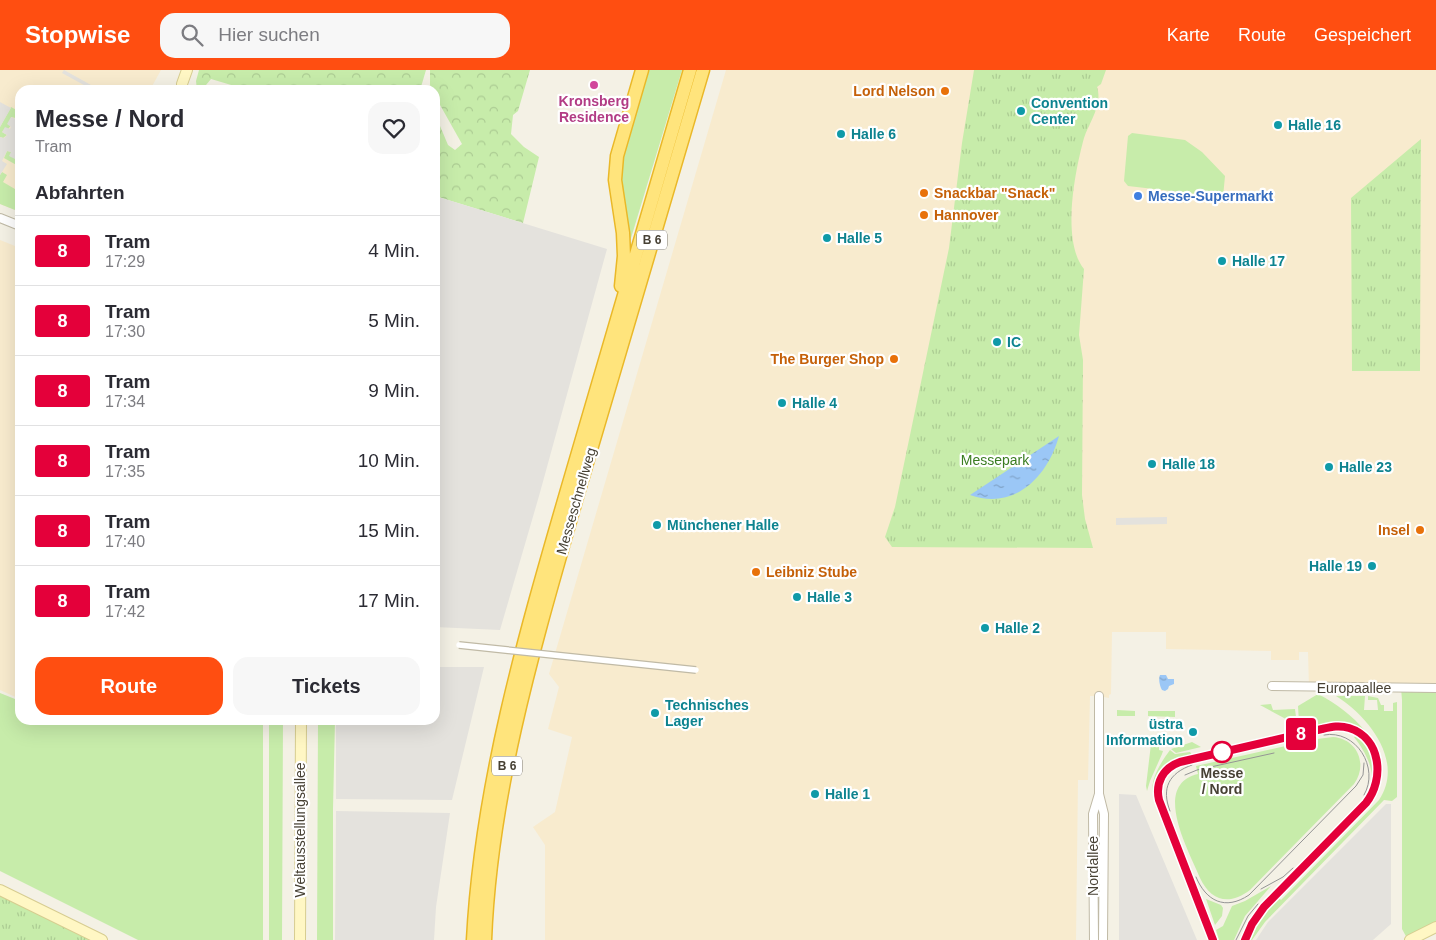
<!DOCTYPE html>
<html lang="de">
<meta charset="utf-8">
<style>
:root{--surface:#fff;--page:#f7f7f7;--text:#2b2b33;--muted:#7c7c81;--line:#e1e1e2;--accent:#ff4e11}
body{margin:0;font-family:Arial,sans-serif;background:var(--page);color:var(--text);height:100vh;display:flex;flex-direction:column;font-size:19px;white-space:nowrap}
*{box-sizing:border-box;margin:0}
p{font-size:16px;color:var(--muted)}
.icon{flex:none;width:28px;height:28px;fill:none;stroke:currentColor;stroke-width:2;stroke-linecap:round;stroke-linejoin:round}
.map{position:relative;flex:1;overflow:hidden}
.details{position:absolute;left:15px;top:15px;width:425px;height:640px;display:flex;flex-direction:column;background:var(--surface);border-radius:15px;box-shadow:0 5px 20px #0002}
.details>*{flex:none}
.badge{padding:0 10px;border-radius:4px;font-size:18px;line-height:32px}
.map>.badge{position:absolute;translate:-50% -50%;box-shadow:0 0 0 2px #fff}
h2{padding:0 20px;font-size:19px;line-height:45px}
.round{display:grid;place-items:center;flex:none;width:52px;height:52px;border-radius:15px;background:var(--page)}
.headline{display:flex;align-items:center;justify-content:space-between;height:85px;padding:0 20px}
h1{font-size:24px;font-weight:700;line-height:38px}
.cta{display:flex;gap:10px;margin-top:auto;padding:10px 20px}
.cta a{flex:1;height:58px;border-radius:15px;background:var(--accent);color:#fff;font-size:20px;font-weight:700;line-height:58px;text-align:center}
.cta a+a{background:var(--page);color:var(--text)}
ul{padding:0;list-style:none}
li{display:flex;align-items:center;gap:15px;height:70px;padding:0 20px;border-top:1px solid var(--line)}
li div{flex:1}
li b{display:block;font-size:19px}
li em{font-style:normal}
li .badge{min-width:55px;font-weight:700;text-align:center}
header{display:flex;align-items:center;gap:30px;box-sizing:border-box;height:70px;padding:0 25px;background:var(--accent);color:#fff}
header strong{font-size:24px}
nav{display:flex;gap:28px;margin-inline-start:auto;font-size:18px}
.search{width:350px;height:45px;background:var(--page);display:flex;align-items:center;gap:12px;box-sizing:border-box;padding:0 18px;border-radius:15px;color:var(--muted);font-size:19px}
.map>svg:first-child{display:block}
.commercial{fill:#f8ebce}
.grass{fill:#c7ecaa}
.forest{fill:url(#forest-crowns)}
.park{fill:url(#park-tufts)}
.parking{fill:#e4e2dd}
.water{fill:url(#water-ripples)}
.lines{fill:none;stroke-linecap:round;stroke-linejoin:round}
.minor-casing{stroke:#c0baa6;stroke-width:10}
.secondary-casing{stroke:#d7cd90;stroke-width:12}
.trunk-casing{stroke:#eab828;stroke-width:15}
.minor{stroke:#fff;stroke-width:8}
.secondary{stroke:#fff7c4;stroke-width:10}
.trunk{stroke:#ffe47c;stroke-width:12}
.tram{stroke:#959595;stroke-width:1}
.pedestrian-bridge-casing{stroke:#c0baa6;stroke-width:8;stroke-linecap:butt}
.pedestrian-bridge{stroke:#fff;stroke-width:5.5}
.line-casing{stroke:#fff;stroke-width:11}
.line{stroke:#e4003a;stroke-width:8}
.hotel-dot{fill:#d1479c;stroke:#fff;stroke-width:2}
.food-dot{fill:#e8710a;stroke:#fff;stroke-width:2}
.culture-dot{fill:#0f9aa8;stroke:#fff;stroke-width:2}
.shop-dot{fill:#3f7fe0;stroke:#fff;stroke-width:2}
.stop-dot{fill:#fff;stroke:#e4003a;stroke-width:2.5}
.labels{text-anchor:middle;stroke-width:4.5;stroke-linejoin:round;paint-order:stroke}
.shield{fill:#fff;stroke:#7e7a71;stroke-width:1}
.shield-label{font-size:12px;font-weight:bold;fill:#474134}
.food-label{font-size:14px;font-weight:bold;fill:#c56008;stroke:#fff;text-anchor:end}
.hotel-label{font-size:14px;font-weight:bold;fill:#b23c85;stroke:#fff}
.culture-label{font-size:14px;font-weight:bold;fill:#0d838f;stroke:#fff;text-anchor:start}
.shop-label{font-size:14px;font-weight:bold;fill:#366cbe;stroke:#fff;text-anchor:start}
.park-label{font-size:14px;fill:#3b7d22;stroke:#fff}
.street-label{font-size:14px;fill:#474134;stroke:#fff}
.stop-label{font-size:14px;font-weight:bold;fill:#474134;stroke:#fff}
</style>
<header>
<strong>Stopwise</strong>
<div class="search"><svg class="icon" aria-label="search" viewBox="0 0 24 24"><circle cx="10" cy="10" r="6"/><path d="M15 15l6 6"/></svg>Hier suchen</div>
<nav><a>Karte</a><a>Route</a><a>Gespeichert</a></nav>
</header>
<div class="map">
<svg width="1436" height="870" viewBox="0 0 1436 870">
<defs>
<pattern id="forest-crowns" width="20" height="18" patternUnits="userSpaceOnUse" patternTransform="scale(1.25)"><rect width="20" height="18" fill="#c7ecaa"/><path d="M2 6a3 3 0 1 1 6 0M12 15a3 3 0 1 1 6 0" fill="none" stroke="#accc93"/></pattern>
<pattern id="park-tufts" width="24" height="20" patternUnits="userSpaceOnUse" patternTransform="scale(1.25)"><rect width="24" height="20" fill="#c7ecaa"/><path d="M3 7l-1-3M5 7V3M7 7l1-3M15 17l-1-3M17 17v-4M19 17l1-3" fill="none" stroke="#accc93"/></pattern>
<pattern id="water-ripples" width="26" height="14" patternUnits="userSpaceOnUse" patternTransform="scale(1.25)"><rect width="26" height="14" fill="#9bc7f6"/><path d="M2 4q2-2 4 0t4 0M15 11q2-2 4 0t4 0" fill="none" stroke="#80a3c8"/></pattern>
</defs>
<rect width="100%" height="100%" fill="#f4f1e5"/>
<path class="commercial" d="M0,0H161L150,20H20V142L0,134Z
M726,0H1436V618H1309L1308,582H1299V590H1271V581L1166,579V562H1112L1111,624L1109,625V628L1104,627L1103,626H1090L1088,710H1078L1076,870H545V775L533,757L555,742L572,667L548,659L559,617L549,604Z
M0,170L20,178V629L0,620Z"/>
<path class="grass" d="M645,0H682L628,178L619,113L624,69Z
M11,37L20,42V49L11,47C11,56 11,59 2,62L7,65L3,68L0,67V57Z
M1132,63L1185,70L1202,82L1225,106L1223,127L1128,116L1124,111L1128,66Z
M7,81L12,82L17,88L16,91L20,93V97L4,88Z
M2,102L7,105L3,112L20,122V142L0,134V105Z
M1401,618H1436V857L1408,870L1402,859V630Z
M0,623L20,631V650L263,652V870H138L0,801Z
M1318,624C1337,634 1352,645 1366,662L1364,663C1346,652 1333,654 1313,658L1311,654L1306,655V652L1299,653L1298,636Z
M1336,626H1365L1364,640H1378L1377,630H1368V626L1378,628L1381,635H1384V641H1393V633L1397,632V727L1392,731L1384,730L1265,852L1252,870H1247C1254,853 1264,840 1277,826L1281,830L1379,730C1405,691 1368,646 1336,626Z
M1271,634L1273,640L1295,639L1297,655L1260,635Z
M1117,640L1135,641V646H1117Z
M1148,641H1175V647L1148,646Z
M269,650H283L282,870H269Z
M318,650H335L333,739V870H317Z
M1356,666C1379,679 1380,709 1366,729C1367,725 1370,720 1371,715C1375,698 1364,680 1354,667Z
M1156,667L1159,674V680L1163,681L1162,684L1150,711L1147,721L1146,716L1151,674Z
M1333,667C1358,669 1368,695 1354,714L1250,820C1229,836 1211,831 1200,808C1189,781 1151,715 1198,704L1196,696L1317,669Z
M1192,672L1201,677L1176,683L1171,679Z
M1170,680L1175,684L1190,682L1192,685C1167,691 1155,699 1154,726C1148,712 1161,692 1170,680Z
M1271,816L1245,846L1234,870H1219L1216,860L1223,856L1232,836L1245,831Z
M1206,829L1221,835L1223,838L1222,846L1215,855Z"/>
<path class="forest" d="M199,0H426L421,17L423,20H248L211,9L206,15L209,20H197L196,11Z
M430,0H530L518,41L513,45L511,64L524,77L539,87L523,153L435,126V44L448,75L455,80L462,74L435,26V20H432L430,15Z"/>
<path class="park" d="M974,0H1106L1101,14L1097,17C1103,35 1089,52 1084,68C1075,101 1061,171 1084,199L1079,265L1083,290L1082,425L1085,449L1093,478L892,477L885,467L895,437L949,178L962,73Z
M1421,69L1420,301H1352L1351,128Z
M0,820L102,870H0Z"/>
<path class="parking" d="M64,0L100,20H93L62,3Z
M0,32L11,38L0,57Z
M11,47L16,49H20V93L16,91L17,88L15,89L9,86L11,82L7,81L2,91L7,94L0,105V67L4,68L7,65L2,62L5,57L10,59L11,57L7,54Z
M435,126L607,179L539,426L500,560L435,557Z
M1167,447V454L1116,455V448Z
M435,597H484L452,730L336,729V650H435Z
M1119,724L1136,725L1197,870H1119Z
M1386,734H1391V854L1373,870H1256L1268,852Z
M336,741L450,743L436,837L434,870H335Z"/>
<path class="water" d="M1059,366C1048,406 1015,441 970,425Z
M1160,605H1166L1168,609H1174V614L1169,616L1168,619L1165,621L1162,620C1160,617 1158,609 1160,605Z"/>
<g class="lines">
<defs>
<path id="minor" d="M0,148L20,156
M1272,616L1436,618
M1099,626V724L1104,744L1103,870
M1094,870L1093,744L1099,724"/>
<path id="secondary" d="M182,20V14L187,0
M0,820L102,870
M300,870L301,650
M1410,870L1436,857"/>
<path id="trunk" d="M621,216L624,186L623,163L615,110L617,86L642,0
M473,870C481,716 524,568 567,420C608,280 649,140 690,0
M485,870C491,717 537,567 579,420C620,280 661,140 703,0"/>
</defs>
<use href="#minor" class="minor-casing"/>
<use href="#secondary" class="secondary-casing"/>
<use href="#trunk" class="trunk-casing"/>
<use href="#minor" class="minor"/>
<use href="#secondary" class="secondary"/>
<use href="#trunk" class="trunk"/>
<path class="tram" d="M1324,665C1356,659 1380,698 1364,725
M1185,705L1197,700L1274,683
M1170,741C1161,718 1169,703 1192,695
M1196,807C1206,831 1225,841 1249,825L1356,716L1363,705L1364,693
M1261,819L1283,807L1293,798
M1213,870L1159,730C1155,713 1163,698 1180,692L1321,659C1331,657 1339,655 1349,658C1381,668 1385,709 1366,733L1264,837L1252,854L1244,870
M1236,870L1248,846L1258,834"/>
<defs>
<path id="pedestrian-bridge" d="M459,575L696,600"/>
</defs>
<use href="#pedestrian-bridge" class="pedestrian-bridge-casing"/>
<use href="#pedestrian-bridge" class="pedestrian-bridge"/>
</g>
<g class="lines">
<defs>
<path id="line" d="M1213,870L1159,730C1155,713 1163,698 1180,692L1322,659C1331,657 1339,655 1349,658C1381,668 1385,709 1366,733L1264,837L1252,854L1245,870"/>
</defs>
<use href="#line" class="line-casing"/>
<use href="#line" class="line"/>
</g>
<circle class="hotel-dot" cx="594" cy="15" r="5"/>
<g class="food-dot">
<circle cx="945" cy="21" r="5"/>
<circle cx="924" cy="123" r="5"/>
<circle cx="924" cy="145" r="5"/>
<circle cx="894" cy="289" r="5"/>
<circle cx="1420" cy="460" r="5"/>
<circle cx="756" cy="502" r="5"/>
</g>
<g class="culture-dot">
<circle cx="1021" cy="41" r="5"/>
<circle cx="1278" cy="55" r="5"/>
<circle cx="841" cy="64" r="5"/>
<circle cx="827" cy="168" r="5"/>
<circle cx="1222" cy="191" r="5"/>
<circle cx="997" cy="272" r="5"/>
<circle cx="782" cy="333" r="5"/>
<circle cx="1152" cy="394" r="5"/>
<circle cx="1329" cy="397" r="5"/>
<circle cx="657" cy="455" r="5"/>
<circle cx="1372" cy="496" r="5"/>
<circle cx="797" cy="527" r="5"/>
<circle cx="985" cy="558" r="5"/>
<circle cx="655" cy="643" r="5"/>
<circle cx="1193" cy="662" r="5"/>
<circle cx="815" cy="724" r="5"/>
</g>
<circle class="shop-dot" cx="1138" cy="126" r="5"/>
<circle class="stop-dot" cx="1222" cy="682" r="10"/>
<g class="labels">
<g class="shield">
<rect x="637" y="160.5" width="30" height="19" rx="4"/>
<rect x="492" y="686.5" width="30" height="19" rx="4"/>
</g>
<g class="shield-label">
<text x="652" y="174">B 6</text>
<text x="507" y="700">B 6</text>
</g>
<g class="food-label">
<text x="935" y="26">Lord Nelson</text>
<text x="934" y="128" text-anchor="start">Snackbar "Snack"</text>
<text x="934" y="150" text-anchor="start">Hannover</text>
<text x="884" y="294">The Burger Shop</text>
<text x="1410" y="465">Insel</text>
<text x="766" y="507" text-anchor="start">Leibniz Stube</text>
</g>
<g class="hotel-label">
<text x="594" y="36">Kronsberg<tspan x="594" dy="16">Residence</tspan></text>
</g>
<g class="culture-label">
<text x="1031" y="38">Convention<tspan x="1031" dy="16">Center</tspan></text>
<text x="1288" y="60">Halle 16</text>
<text x="851" y="69">Halle 6</text>
<text x="837" y="173">Halle 5</text>
<text x="1232" y="196">Halle 17</text>
<text x="1007" y="277">IC</text>
<text x="792" y="338">Halle 4</text>
<text x="1162" y="399">Halle 18</text>
<text x="1339" y="402">Halle 23</text>
<text x="667" y="460">Münchener Halle</text>
<text x="1362" y="501" text-anchor="end">Halle 19</text>
<text x="807" y="532">Halle 3</text>
<text x="995" y="563">Halle 2</text>
<text x="665" y="640">Technisches<tspan x="665" dy="16">Lager</tspan></text>
<text x="1183" y="659" text-anchor="end">üstra<tspan x="1183" dy="16">Information</tspan></text>
<text x="825" y="729">Halle 1</text>
</g>
<g class="shop-label">
<text x="1148" y="131">Messe-Supermarkt</text>
</g>
<g class="park-label">
<text x="995" y="395">Messepark</text>
</g>
<g class="street-label">
<text transform="translate(576 431) rotate(-74)" y="5">Messeschnellweg</text>
<text x="1354" y="623">Europaallee</text>
<text transform="translate(300 760) rotate(-90)" y="5">Weltausstellungsallee</text>
<text transform="translate(1093 796) rotate(-90)" y="5">Nordallee</text>
</g>
<g class="stop-label">
<text x="1222" y="708">Messe<tspan x="1222" dy="16">/ Nord</tspan></text>
</g>
</g>
</svg>
<b class="badge" style="left:1301px;top:664px;background:#e4003a;color:#fff">8</b>
<section class="details">
<div class="headline"><div><h1>Messe / Nord</h1><p>Tram</p></div><a class="round"><svg class="icon" aria-label="heart" viewBox="0 0 24 24"><path d="M12 20l-8-8c-3-5 5-10 8-4 3-6 11-1 8 4z"/></svg></a></div>
<h2>Abfahrten</h2>
<ul>
<li><span class="badge" style="background:#e4003a;color:#fff">8</span><div><b>Tram</b><p>17:29</p></div><em>4 Min.</em></li>
<li><span class="badge" style="background:#e4003a;color:#fff">8</span><div><b>Tram</b><p>17:30</p></div><em>5 Min.</em></li>
<li><span class="badge" style="background:#e4003a;color:#fff">8</span><div><b>Tram</b><p>17:34</p></div><em>9 Min.</em></li>
<li><span class="badge" style="background:#e4003a;color:#fff">8</span><div><b>Tram</b><p>17:35</p></div><em>10 Min.</em></li>
<li><span class="badge" style="background:#e4003a;color:#fff">8</span><div><b>Tram</b><p>17:40</p></div><em>15 Min.</em></li>
<li><span class="badge" style="background:#e4003a;color:#fff">8</span><div><b>Tram</b><p>17:42</p></div><em>17 Min.</em></li>
</ul>
<div class="cta"><a>Route</a><a>Tickets</a></div>
</section>
</div>
